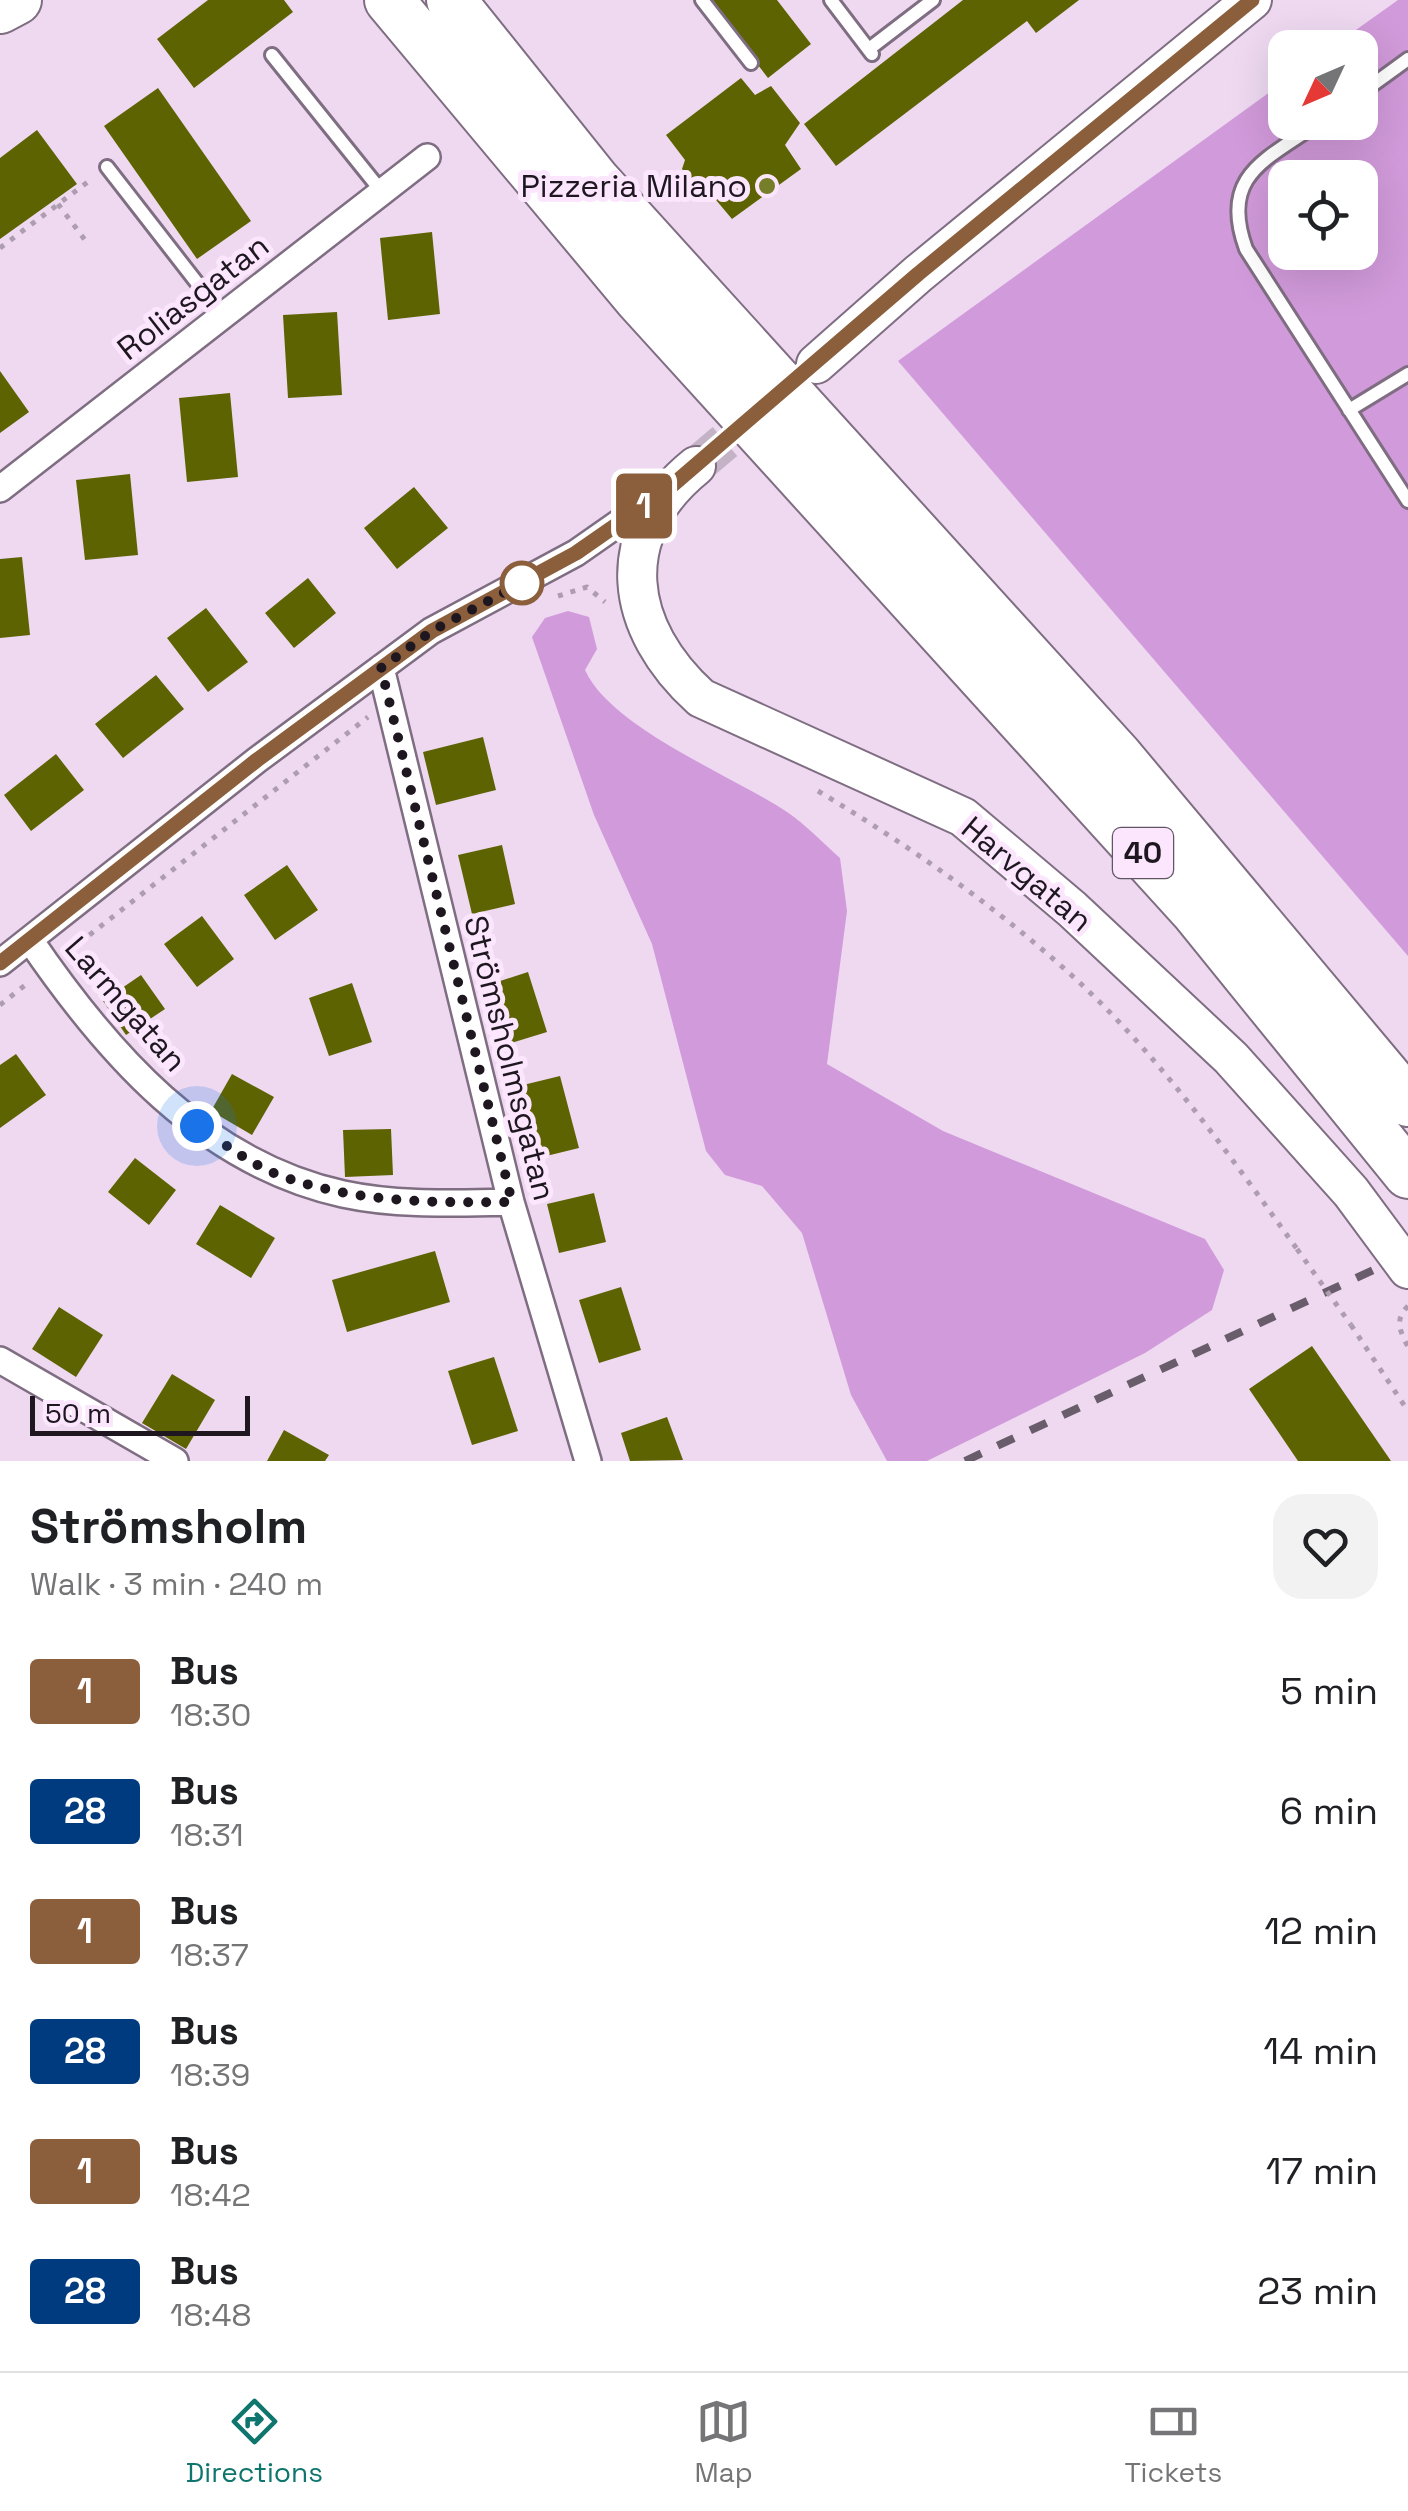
<!DOCTYPE html>
<meta charset="utf-8">
<style>
:root{--surface:#fff;--page:#f2f2f2;--text:#202124;--muted:#757577;--line:#e0e0e0;--accent:#0f766e}
body{margin:0;font-family:"Space Grotesk",sans-serif;background:var(--page);color:var(--text);height:100vh;display:flex;flex-direction:column;font-size:38px;white-space:nowrap}
*{box-sizing:border-box;margin:0}
p{font-size:32px;color:var(--muted)}
.icon{flex:none;width:55px;height:55px;fill:none;stroke:currentColor;stroke-width:2;stroke-linecap:round;stroke-linejoin:round}
.map{position:relative;height:1461px;overflow:hidden}
.panel{display:flex;flex-direction:column;background:var(--surface);flex:1}
.panel>*{flex:none}
.badge{padding:0 20px;border-radius:8px;font-size:35px;line-height:65px}
.needle{width:65px;rotate:226deg}
.controls{position:absolute;left:1268px;top:30px;display:grid;gap:20px}
.controls a{display:grid;place-items:center;width:110px;height:110px;border-radius:20px;background:var(--surface);box-shadow:0 10px 40px #0002;font-size:50px}
.scale{position:absolute;left:30px;bottom:25px;width:220px;box-sizing:border-box;padding-left:10px;border:5px solid #1e1720;border-top:0;font-size:28px;line-height:35px;white-space:nowrap;color:#1e1720;-webkit-text-stroke:8px #fbe6fe;paint-order:stroke}
.you{position:absolute;width:50px;height:50px;margin:-25px;border:8px solid #fff;border-radius:50%;background:#1a73e8;box-shadow:0 0 0 15px #1a73e833}
.map>.badge{position:absolute;translate:-50% -50%;box-shadow:0 0 0 5px #fff}
.round{display:grid;place-items:center;flex:none;width:105px;height:105px;border-radius:30px;background:var(--page)}
.overview{display:flex;align-items:center;justify-content:space-between;height:170px;padding:0 30px}
h1{font-size:48px;font-weight:800;line-height:75px}
ul{padding:0;list-style:none}
li{display:flex;align-items:center;gap:30px;height:120px;padding:0 30px}
li div{flex:1}
li b{display:block;font-size:38px}
li em{font-style:normal}
li .badge{min-width:110px;font-weight:700;text-align:center}
.dock{display:flex;justify-content:space-around;align-items:center;height:140px;border-top:2px solid var(--line);background:var(--surface);font-size:28px;color:var(--muted)}
.dock a{display:grid;justify-items:center;gap:5px}
.dock .current{color:var(--accent)}
.map>svg:first-child{display:block}
.forest{fill:#d19ada;fill-rule:evenodd}
.building{fill:#5e6301}
.lines{fill:none;stroke-linecap:round;stroke-linejoin:round}
.secondary-tunnel{stroke:#c4b2c7;stroke-width:38;stroke-dasharray:38 19;stroke-linecap:butt}
.lane-casing{stroke:#7f6d82;stroke-width:18}
.street-casing{stroke:#7f6d82;stroke-width:30}
.secondary-casing{stroke:#7f6d82;stroke-width:42}
.highway-casing{stroke:#7f6d82;stroke-width:52}
.path{stroke:#ae9db1;stroke-width:5;stroke-dasharray:5 8;stroke-linecap:butt}
.lane{stroke:#fff;stroke-width:12}
.street{stroke:#fff;stroke-width:25}
.secondary{stroke:#fff;stroke-width:38}
.highway{stroke:#fff;stroke-width:48}
.rail{stroke:#695d6b;stroke-width:8;stroke-dasharray:18 18;stroke-linecap:butt}
.path-bridge{stroke:#ae9db1;stroke-width:5;stroke-dasharray:5 8;stroke-linecap:butt}
.line-casing{stroke:#fff;stroke-width:22}
.line{stroke:#8b5e3c;stroke-width:15}
.walk{stroke:#1e1720;stroke-width:10;stroke-dasharray:0 18}
.poi-dot{fill:#777e29;stroke:#fbe6fe;stroke-width:4}
.stop-dot{fill:#fff;stroke:#8b5e3c;stroke-width:5}
.labels{text-anchor:middle;stroke-width:10;stroke-linejoin:round;paint-order:stroke}
.shield{fill:#fbe6fe;stroke:#605563;stroke-width:2.5}
.shield-label{font-size:30px;font-weight:bold;fill:#1e1720}
.poi-label{font-size:32px;fill:#1e1720;stroke:#fbe6fe;text-anchor:end}
.street-label{font-size:32px;fill:#1e1720;stroke:#fbe6fe}
</style>
<div class="map">
<svg width="1408" height="1461" viewBox="0 0 1408 1461">
<rect width="100%" height="100%" fill="#eed9f1"/>
<path class="forest" d="M1398,0H1408V956L898,361L1285,81V122H1360V48L1332,47ZM1285,178H1360V252H1285Z
M568,611L589,617L597,649L585,670C611,728 733,776 787,812C806,825 823,843 840,858L847,911L827,1064L943,1131L1205,1239L1224,1270L1212,1310L1145,1353L927,1461H887L851,1395L802,1233L762,1186L725,1175L706,1151L652,944L594,815L532,637L545,618Z"/>
<path class="building" d="M208,0H284L293,12L194,88L157,39Z
M708,0H777L811,44L768,78Z
M963,0H1079L1036,33L1027,21L836,166L804,124Z
M741,78L755,95L771,86L800,123L785,145L801,169L732,219L705,187L695,186L682,169L685,160L666,135Z
M158,88L251,221L197,259L104,126Z
M37,130L77,184L0,239V158Z
M432,232L440,314L388,320L380,238Z
M337,312L342,395L288,398L283,315Z
M0,371L29,412L0,433Z
M230,393L238,477L187,482L179,398Z
M130,474L138,555L85,560L76,480Z
M414,487L448,528L397,569L364,528Z
M22,557L30,635L0,638V559Z
M308,578L336,613L294,648L265,613Z
M206,608L248,662L208,692L167,638Z
M156,675L184,709L123,758L95,724Z
M483,737L496,790L436,805L423,752Z
M56,754L84,790L31,831L4,795Z
M502,845L515,904L472,914L458,855Z
M287,865L318,910L275,940L244,895Z
M202,916L234,959L197,987L164,944Z
M528,972L547,1032L505,1045L485,986Z
M141,975L165,1009L126,1035L103,1001Z
M352,983L372,1042L329,1056L309,998Z
M16,1054L46,1095L0,1128V1065Z
M232,1074L274,1097L252,1135L211,1111Z
M560,1076L579,1148L534,1159L515,1087Z
M391,1129L393,1175L345,1177L343,1130Z
M135,1158L176,1190L149,1225L108,1192Z
M594,1193L606,1242L559,1253L547,1204Z
M220,1205L275,1238L251,1278L196,1244Z
M435,1251L450,1302L347,1332L332,1280Z
M621,1287L641,1350L599,1363L579,1300Z
M59,1307L103,1335L76,1377L32,1349Z
M1312,1346L1391,1461H1298L1249,1389Z
M494,1357L518,1431L472,1445L448,1371Z
M172,1374L215,1400L186,1449L142,1423Z
M667,1417L683,1460L630,1461L621,1433Z
M284,1430L329,1455L325,1461H267Z"/>
<g class="lines">
<path class="secondary-tunnel" d="M696,466L768,405"/>
<defs>
<path id="lane" d="M702,0L751,63
M831,0L872,54
M869,49L933,0
M272,55L382,192
M1360,94L1408,59
M1320,122C1266,160 1219,175 1246,249L1408,501
M107,167L222,315
M1349,410L1408,374"/>
<path id="street" d="M0,489L427,157
M381,668L511,1202L588,1461
M30,940C107,1053 203,1163 343,1194C399,1206 455,1203 511,1202
M0,963L257,760L431,631L576,553L659,495
M0,1360L175,1461"/>
<path id="secondary" d="M816,364L918,274L1252,0
M696,466C610,536 624,628 701,698L963,817L1072,909L1231,1058L1351,1192L1408,1269"/>
<path id="highway" d="M389,0L639,299L1194,910L1408,1174
M451,0L596,181L1118,756L1408,1102
M0,9L17,0"/>
</defs>
<use href="#lane" class="lane-casing"/>
<use href="#street" class="street-casing"/>
<use href="#secondary" class="secondary-casing"/>
<use href="#highway" class="highway-casing"/>
<path class="path" d="M58,204L88,244
M0,248L93,178
M558,596L587,587L605,602
M818,791C903,842 984,898 1059,964C1152,1045 1225,1149 1297,1249
M69,951L368,717
M0,1005L29,982
M1408,1306C1394,1320 1400,1331 1408,1347
M1351,1325L1408,1411"/>
<use href="#lane" class="lane"/>
<use href="#street" class="street"/>
<use href="#secondary" class="secondary"/>
<use href="#highway" class="highway"/>
<path class="rail" d="M965,1461L1384,1265"/>
<path class="path-bridge" d="M1297,1249L1351,1325"/>
</g>
<g class="lines">
<defs>
<path id="line" d="M0,963L257,760L432,631L576,553L668,489L918,274L1252,0"/>
</defs>
<use href="#line" class="line-casing"/>
<use href="#line" class="line"/>
<path class="walk" d="M197,1126C222,1142 249,1163 276,1174C353,1203 431,1203 512,1202L381,668L432,631L522,583"/>
</g>
<circle class="poi-dot" cx="767" cy="186" r="10"/>
<circle class="stop-dot" cx="522" cy="583" r="20"/>
<g class="labels">
<rect class="shield" x="1113" y="828" width="60" height="50" rx="8"/>
<g class="shield-label">
<text x="1143" y="863">40</text>
</g>
<g class="poi-label">
<text x="747" y="197">Pizzeria Milano</text>
</g>
<g class="street-label">
<text transform="translate(193 297) rotate(-38)" y="11">Roliasgatan</text>
<text transform="translate(1027 874) rotate(40)" y="11">Harvgatan</text>
<text transform="translate(126 1004) rotate(49)" y="11">Larmgatan</text>
<text transform="translate(510 1058) rotate(76)" y="11">Strömsholmsgatan</text>
</g>
</g>
</svg>
<div class="controls">
<a><svg class="needle" viewBox="-14 -14 28 28"><path d="M0-13l5 13h-10z" fill="#e53935"/><path d="M0 13l5-13h-10z" fill="#757577"/></svg></a>
<a><svg class="icon" aria-label="locate" viewBox="0 0 24 24"><circle cx="12" cy="12" r="6"/><path d="M12 2v4M12 18v4M2 12h4M18 12h4"/></svg></a>
</div>
<div class="scale">50 m</div>
<div class="you" style="left:197px;top:1126px"></div>
<b class="badge" style="left:644px;top:506px;background:#8b5e3c;color:#fff">1</b>
</div>
<section class="panel">
<div class="overview"><div><h1>Strömsholm</h1><p>Walk · 3 min · 240 m</p></div><a class="round"><svg class="icon" aria-label="heart" viewBox="0 0 24 24"><path d="M12 20l-8-8c-3-5 5-10 8-4 3-6 11-1 8 4z"/></svg></a></div>
<ul>
<li><span class="badge" style="background:#8b5e3c;color:#fff">1</span><div><b>Bus</b><p>18:30</p></div><em>5 min</em></li>
<li><span class="badge" style="background:#003b80;color:#fff">28</span><div><b>Bus</b><p>18:31</p></div><em>6 min</em></li>
<li><span class="badge" style="background:#8b5e3c;color:#fff">1</span><div><b>Bus</b><p>18:37</p></div><em>12 min</em></li>
<li><span class="badge" style="background:#003b80;color:#fff">28</span><div><b>Bus</b><p>18:39</p></div><em>14 min</em></li>
<li><span class="badge" style="background:#8b5e3c;color:#fff">1</span><div><b>Bus</b><p>18:42</p></div><em>17 min</em></li>
<li><span class="badge" style="background:#003b80;color:#fff">28</span><div><b>Bus</b><p>18:48</p></div><em>23 min</em></li>
</ul>
</section>
<nav class="dock">
<a class="current"><svg class="icon" aria-label="directions" viewBox="0 0 24 24"><path d="M12 3l9 9-9 9-9-9zM9 14v-3h6M13 9l2 2-2 2"/></svg>Directions</a>
<a><svg class="icon" aria-label="map" viewBox="0 0 24 24"><path d="M3 6l6-2 6 2 6-2v14l-6 2-6-2-6 2zM9 4v14M15 6v14"/></svg>Map</a>
<a><svg class="icon" aria-label="tickets" viewBox="0 0 24 24"><path d="M3 7h18v10H3zM15 7v10"/></svg>Tickets</a>
</nav>
